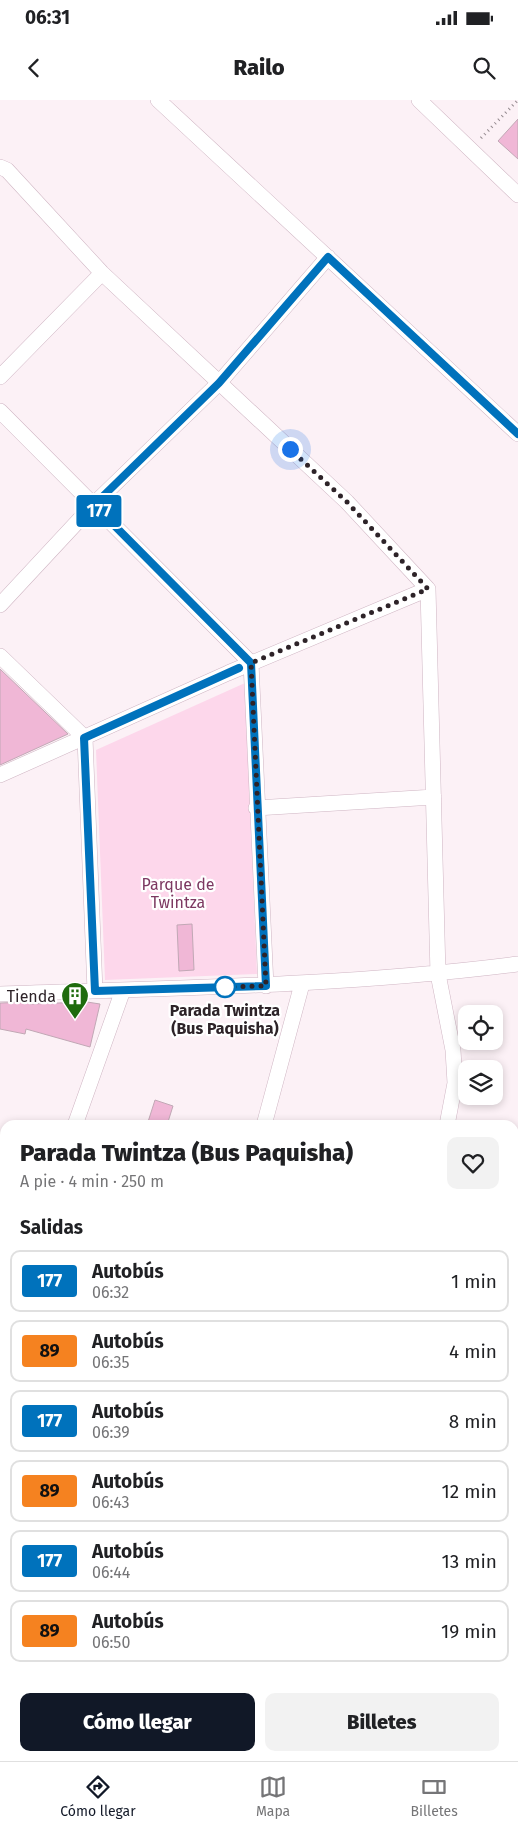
<!DOCTYPE html>
<html lang="es">
<meta charset="utf-8">
<style>
:root{--surface:#fff;--page:#f2f2f2;--text:#202124;--muted:#757577;--line:#e0e0e0;--accent:#111827}
body{margin:0;font-family:"Fira Sans",sans-serif;background:var(--page);color:var(--text);height:100vh;display:flex;flex-direction:column;font-size:19px;white-space:nowrap}
*{box-sizing:border-box;margin:0}
p{font-size:16px;color:var(--muted)}
.icon{flex:none;width:28px;height:28px;fill:none;stroke:currentColor;stroke-width:2;stroke-linecap:round;stroke-linejoin:round}
.map{position:relative;flex:1;overflow:hidden}
.sheet{position:absolute;left:0px;top:1020px;width:519px;height:641px;display:flex;flex-direction:column;background:var(--surface);border-radius:15px 15px 0 0;box-shadow:0 2px 8px #0003}
.sheet>*{flex:none}
.badge{padding:0 10px;border-radius:4px;font-size:18px;line-height:32px}
.controls{position:absolute;left:458px;top:905px;display:grid;gap:10px}
.controls a{display:grid;place-items:center;width:45px;height:45px;border-radius:10px;background:var(--surface);box-shadow:0 2px 8px #0003;font-size:25px}
.you{position:absolute;width:25px;height:25px;margin:-12px;border:4px solid #fff;border-radius:50%;background:#1a73e8;box-shadow:0 0 0 8px #1a73e833}
.map>.badge{position:absolute;translate:-50% -50%;box-shadow:0 0 0 2px #fff}
h2{padding:0 20px;font-size:19px;line-height:45px}
.round{display:grid;place-items:center;flex:none;width:52px;height:52px;border-radius:10px;background:var(--page)}
.summary{display:flex;align-items:center;justify-content:space-between;height:85px;padding:0 20px}
h1{font-size:24px;font-weight:800;line-height:38px}
.cta{display:flex;gap:10px;margin-top:auto;padding:10px 20px}
.cta a{flex:1;height:58px;border-radius:10px;background:var(--accent);color:#fff;font-size:20px;font-weight:800;line-height:58px;text-align:center}
.cta a+a{background:var(--page);color:var(--text)}
ul{padding:0;list-style:none}
li{display:flex;align-items:center;gap:15px;height:62px;margin:0 10px 8px;padding:0 10px;border:2px solid var(--line);border-radius:10px}
li div{flex:1}
li b{display:block;font-size:19px}
li em{font-style:normal}
li .badge{min-width:55px;font-weight:700;text-align:center}
.status{display:flex;justify-content:space-between;align-items:center;height:35px;padding:0 25px;background:var(--surface);direction:ltr}
.status svg{height:14px;fill:currentColor}
header{display:flex;justify-content:space-between;align-items:center;height:65px;padding:0 20px;background:var(--surface);font-size:22px;font-weight:800}
.tabs{display:flex;justify-content:space-around;align-items:center;height:70px;border-top:1px solid var(--line);background:var(--surface);font-size:14px;color:var(--muted)}
.tabs a{display:grid;justify-items:center;gap:2px}
.tabs .on{color:var(--accent)}
.map>svg:first-child{display:block}
.green{fill:#fdd7eb}
.building{fill:#f0b7d6;stroke:#c1a8b5}
.lines{fill:none;stroke-linecap:round;stroke-linejoin:round}
.street-casing{stroke:#cfb5c3;stroke-width:16}
.path{stroke:#958b90;stroke-width:3;stroke-dasharray:1 4;stroke-linecap:butt}
.street{stroke:#fff;stroke-width:15}
.line-casing{stroke:#fff;stroke-width:11}
.line{stroke:#0072bc;stroke-width:8}
.walk{stroke:#2d2328;stroke-width:5;stroke-dasharray:0 9}
.stop-dot{fill:#fff;stroke:#0072bc;stroke-width:2.5}
.labels{text-anchor:middle;stroke-width:4.5;stroke-linejoin:round;paint-order:stroke}
.park-label{font-size:16px;fill:#7c3861;stroke:#fff}
.poi-label{font-size:16px;fill:#2d2328;stroke:#fff;text-anchor:end}
.stop-label{font-size:16px;font-weight:bold;fill:#2d2328;stroke:#fff}
</style>
<div class="status"><b>06:31</b><svg viewBox="0 0 49 12"><path d="M0 12V9h3v3zM5 12V6h3v6zM10 12V3h3v9zM15 12V0h3v12zM26 1h20v11H26zM47 4h2v5h-2z"/></svg></div>
<header><svg class="icon" aria-label="back" viewBox="0 0 24 24"><path d="M15 5l-7 7 7 7"/></svg>Railo<svg class="icon" aria-label="search" viewBox="0 0 24 24"><circle cx="10" cy="10" r="6"/><path d="M15 15l6 6"/></svg></header>
<div class="map">
<svg width="518" height="1661" viewBox="0 0 518 1661">
<rect width="100%" height="100%" fill="#fcf1f6"/>
<path class="green" d="M245,583L257,874L105,880L96,650Z"/>
<path class="building" d="M518,19V59L498,41Z
M0,569L68,634L0,665Z
M192,824L194,870L179,871L177,825Z
M30,902V904L87,902L100,904L90,947L26,929L25,934L0,929V903Z
M155,1000L173,1006L167,1025H147Z"/>
<g class="lines">
<defs>
<path id="street" d="M158,0L518,334
M419,0L518,95
M0,67L7,70L102,173L347,402L428,489L438,874L453,950L455,983L447,1025
M0,277L102,173
M0,311L251,563L266,886
M0,505L93,405L219,283L328,157
M0,556L85,638L95,891
M0,675L228,573L428,489
M256,708L434,697
M0,894C173,888 346,886 518,864
M75,1025L123,890
M264,1025L302,884
M0,1245L5,1230
M514,1355L518,1341
M514,1403L518,1404
M514,1565L518,1566
M121,1661V1656
M300,1661V1656"/>
</defs>
<use href="#street" class="street-casing"/>
<path class="path" d="M481,38L518,0"/>
<use href="#street" class="street"/>
</g>
<g class="lines">
<defs>
<path id="line" d="M239,568L84,638L95,891L266,886L251,563L94,405L219,283L328,157L518,334"/>
</defs>
<use href="#line" class="line-casing"/>
<use href="#line" class="line"/>
<path class="walk" d="M225,887L266,886L251,563L428,489L347,402L290,349"/>
</g>
<defs>
<symbol id="building-pin" viewBox="-11 -11 22 30"><path d="M0 17L-7.5 6A9.5 9.5 0 1 1 7.5 6Z" fill="#1e6b0d" stroke="#fff"/><path d="M-4-6H4V6H1V3H-1V6H-4ZM-2.5-4.3h1.7v1.8h-1.7ZM.8-4.3h1.7v1.8H.8ZM-2.5-1h1.7V.8h-1.7ZM.8-1h1.7V.8H.8Z" fill="#fff"/></symbol>
</defs>
<g fill-rule="evenodd">
<use href="#building-pin" x="59" y="880" width="32" height="43"/>
</g>
<circle class="stop-dot" cx="225" cy="887" r="10"/>
<g class="labels">
<g class="park-label">
<text x="178" y="790">Parque de<tspan x="178" dy="18">Twintza</tspan></text>
</g>
<g class="poi-label">
<text x="56" y="902">Tienda</text>
</g>
<g class="stop-label">
<text x="225" y="916">Parada Twintza<tspan x="225" dy="18">(Bus Paquisha)</tspan></text>
</g>
</g>
</svg>
<div class="controls">
<a><svg class="icon" aria-label="locate" viewBox="0 0 24 24"><circle cx="12" cy="12" r="6"/><path d="M12 2v4M12 18v4M2 12h4M18 12h4"/></svg></a>
<a><svg class="icon" aria-label="layers" viewBox="0 0 24 24"><path d="M12 4l9 5-9 5-9-5zM3 14l9 5 9-5"/></svg></a>
</div>
<div class="you" style="left:290px;top:349px"></div>
<b class="badge" style="left:99px;top:411px;background:#0072bc;color:#fff">177</b>
<section class="sheet">
<div class="summary"><div><h1>Parada Twintza (Bus Paquisha)</h1><p>A pie · 4 min · 250 m</p></div><a class="round"><svg class="icon" aria-label="heart" viewBox="0 0 24 24"><path d="M12 20l-8-8c-3-5 5-10 8-4 3-6 11-1 8 4z"/></svg></a></div>
<h2>Salidas</h2>
<ul>
<li><span class="badge" style="background:#0072bc;color:#fff">177</span><div><b>Autobús</b><p>06:32</p></div><em>1 min</em></li>
<li><span class="badge" style="background:#f58220;color:#111">89</span><div><b>Autobús</b><p>06:35</p></div><em>4 min</em></li>
<li><span class="badge" style="background:#0072bc;color:#fff">177</span><div><b>Autobús</b><p>06:39</p></div><em>8 min</em></li>
<li><span class="badge" style="background:#f58220;color:#111">89</span><div><b>Autobús</b><p>06:43</p></div><em>12 min</em></li>
<li><span class="badge" style="background:#0072bc;color:#fff">177</span><div><b>Autobús</b><p>06:44</p></div><em>13 min</em></li>
<li><span class="badge" style="background:#f58220;color:#111">89</span><div><b>Autobús</b><p>06:50</p></div><em>19 min</em></li>
</ul>
<div class="cta"><a>Cómo llegar</a><a>Billetes</a></div>
</section>
</div>
<nav class="tabs">
<a class="on"><svg class="icon" aria-label="directions" viewBox="0 0 24 24"><path d="M12 3l9 9-9 9-9-9zM9 14v-3h6M13 9l2 2-2 2"/></svg>Cómo llegar</a>
<a><svg class="icon" aria-label="map" viewBox="0 0 24 24"><path d="M3 6l6-2 6 2 6-2v14l-6 2-6-2-6 2zM9 4v14M15 6v14"/></svg>Mapa</a>
<a><svg class="icon" aria-label="tickets" viewBox="0 0 24 24"><path d="M3 7h18v10H3zM15 7v10"/></svg>Billetes</a>
</nav>
